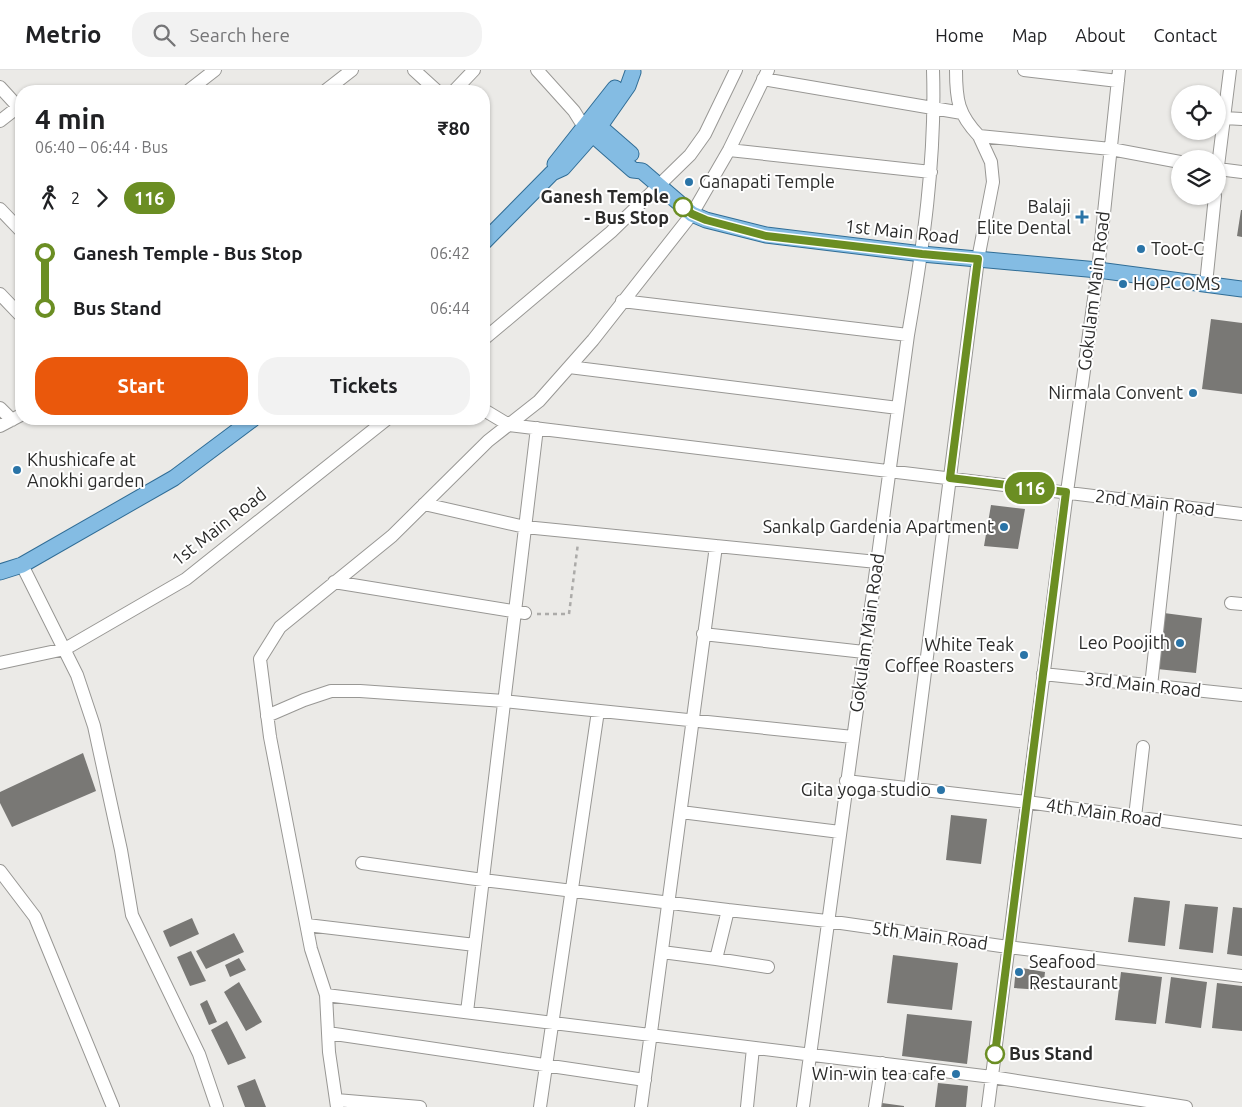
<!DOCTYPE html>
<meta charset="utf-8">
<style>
:root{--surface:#fff;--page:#f2f2f2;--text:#202124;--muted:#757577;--line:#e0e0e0;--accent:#ea580c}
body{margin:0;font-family:Ubuntu,sans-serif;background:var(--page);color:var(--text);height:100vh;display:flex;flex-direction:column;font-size:19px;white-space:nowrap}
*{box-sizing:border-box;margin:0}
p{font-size:16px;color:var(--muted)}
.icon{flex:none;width:28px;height:28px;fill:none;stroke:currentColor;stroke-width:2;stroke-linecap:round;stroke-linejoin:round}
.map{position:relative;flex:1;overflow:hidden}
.panel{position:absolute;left:15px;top:15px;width:475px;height:340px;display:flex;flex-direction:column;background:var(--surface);border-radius:20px;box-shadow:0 1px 4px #0004}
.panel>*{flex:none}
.badge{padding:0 10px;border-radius:16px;font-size:18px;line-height:32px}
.controls{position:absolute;left:1171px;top:15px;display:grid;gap:10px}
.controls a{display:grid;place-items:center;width:55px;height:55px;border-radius:50%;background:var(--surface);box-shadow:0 1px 4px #0004;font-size:25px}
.map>.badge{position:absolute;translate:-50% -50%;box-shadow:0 0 0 2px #fff}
.legs{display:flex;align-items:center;gap:8px;height:55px;padding:0 20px;font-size:16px}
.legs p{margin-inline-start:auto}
.headline{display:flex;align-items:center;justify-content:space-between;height:85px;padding:0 20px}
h1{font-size:28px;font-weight:600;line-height:38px}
.cta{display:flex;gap:10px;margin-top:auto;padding:10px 20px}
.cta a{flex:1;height:58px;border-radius:20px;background:var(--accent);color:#fff;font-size:20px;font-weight:600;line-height:58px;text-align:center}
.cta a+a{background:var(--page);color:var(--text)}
ul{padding:0 20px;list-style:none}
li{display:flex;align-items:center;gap:18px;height:55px;font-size:19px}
li i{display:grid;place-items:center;width:8px;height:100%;margin:0 6px;background:currentColor}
li i::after{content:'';width:12px;height:12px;margin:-6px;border:4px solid;border-radius:50%;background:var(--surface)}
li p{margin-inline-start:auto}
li:first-child i{background:linear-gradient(#0000 50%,currentColor 0)}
li:last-child i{background:linear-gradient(currentColor 50%,#0000 0)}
header{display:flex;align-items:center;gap:30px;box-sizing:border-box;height:70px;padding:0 25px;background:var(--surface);border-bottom:1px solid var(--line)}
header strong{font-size:24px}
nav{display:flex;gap:28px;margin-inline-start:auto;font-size:18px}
.search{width:350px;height:45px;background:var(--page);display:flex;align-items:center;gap:12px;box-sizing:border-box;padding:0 18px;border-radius:20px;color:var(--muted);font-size:19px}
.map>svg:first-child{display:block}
.building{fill:#797875}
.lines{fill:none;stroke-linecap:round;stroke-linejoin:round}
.minor-casing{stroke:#989794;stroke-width:14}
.major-casing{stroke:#306d96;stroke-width:17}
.path{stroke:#acaba9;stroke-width:2.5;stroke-dasharray:4 4;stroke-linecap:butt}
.minor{stroke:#fff;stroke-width:12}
.major{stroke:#84bce3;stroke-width:15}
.line-1-casing{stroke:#fff;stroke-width:11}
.line-1{stroke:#6b8e23;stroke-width:8}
.poi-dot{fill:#2a74a7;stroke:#fff;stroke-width:2}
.stop-1-dot{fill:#fff;stroke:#6b8e23;stroke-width:2.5}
.labels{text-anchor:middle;stroke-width:4;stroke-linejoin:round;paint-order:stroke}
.poi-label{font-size:18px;fill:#2b2b2a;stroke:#fff;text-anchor:end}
.stop-label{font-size:18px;font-weight:bold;fill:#2b2b2a;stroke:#fff;text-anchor:end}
.street-label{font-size:18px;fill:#2b2b2a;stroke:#fff}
</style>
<header>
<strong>Metrio</strong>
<div class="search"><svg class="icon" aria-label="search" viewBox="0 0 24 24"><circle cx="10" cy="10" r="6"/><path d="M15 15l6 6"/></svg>Search here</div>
<nav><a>Home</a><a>Map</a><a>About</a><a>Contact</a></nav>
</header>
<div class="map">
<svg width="1242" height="1037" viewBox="0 0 1242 1037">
<rect width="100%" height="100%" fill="#ebeae7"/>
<path class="building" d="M1241,140H1242V167L1237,166Z
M1211,249L1242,253V324L1202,319Z
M991,435L1025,439L1018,479L984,476Z
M1164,543L1202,548L1196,603L1157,599Z
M83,683L96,721L12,757L0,733V722Z
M951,745L987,749L981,794L946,790Z
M1134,827L1170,831L1165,876L1128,872Z
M1185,834L1218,837L1213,883L1179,879Z
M1233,837L1242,838V886L1227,884Z
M192,848L199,864L170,877L163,861Z
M234,863L244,882L206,899L196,881Z
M191,881L206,911L190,916L177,887Z
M893,885L958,893L952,940L887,933Z
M239,888L246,900L230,907L225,895Z
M1016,897L1045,902L1043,920L1014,918Z
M1121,902L1162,907L1156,954L1115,950Z
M1171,907L1207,912L1201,958L1165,953Z
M239,912L262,952L246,961L224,922Z
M1217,913L1242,916V961L1212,958Z
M207,930L217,952L209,955L200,934Z
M907,944L972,951L967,994L902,986Z
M227,951L246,988L228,995L211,960Z
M255,1009L266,1037H245L237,1016Z
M938,1013L968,1016L966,1037H935Z
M882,1033L904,1036V1037H882Z"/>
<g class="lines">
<defs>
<path id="minor" d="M414,0L437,21
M537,0L574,41L584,57
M956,0C956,30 958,44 979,66L1111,79L1180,92
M1024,0L1118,11
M763,9L962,43
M0,17L21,40
M188,21L215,0
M325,21L352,0
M454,21L474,0
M1224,48L1242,49
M0,51L18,37
M729,80L931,102
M1218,96L1230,0
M1218,99L1242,102
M0,139L21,161
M1206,214L1215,126
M0,224L21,246
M622,231L908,265
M484,269L611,162L690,85L705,64L736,0
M569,297L898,338
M0,338L12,350
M484,340L509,355L1242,444
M0,356L21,345
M424,434L525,457L877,492
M22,495L77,605L94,656L121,780L132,845L199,984L217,1037
M334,512L525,543
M1231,533L1242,534
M703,564L864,582
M0,593L65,579L186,509L387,349
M1043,604L1242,625
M1151,616L1171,435
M267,646L304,630L331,621H360L504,631L853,667
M846,711L1027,732L1242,762
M910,719L978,189L993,112L991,92L979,66
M681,742L840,762
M1135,747L1143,677
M362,793L483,810L728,840
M0,801L35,847L113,1037
M307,855L475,875
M662,882L716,889
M768,897L716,889L728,840L827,851L1008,877L1242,906
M326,925L992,1007L1186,1037
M467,942L537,358
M328,963L645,1010
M336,1030L420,1037
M337,1037L329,982L326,925L311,879L270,667L260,589L280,557L392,466L488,371L539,331L593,270L692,144L729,80L768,0
M540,1037L598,641
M641,1037L716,476
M747,1037L753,978
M803,1037L908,265C923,178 936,89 933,0
M875,1037L882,993
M988,1037L1067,422L1098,200L1119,0"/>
<path id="major" d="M592,50L631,84
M584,57L633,100L642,101L692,144L706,150L766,165L922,184L1098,200L1242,219
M555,94L615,18
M484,172L552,103L563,98L600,56L628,16L633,2
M0,502L22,495L174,408L253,349"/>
</defs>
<use href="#minor" class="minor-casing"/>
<use href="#major" class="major-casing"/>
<path class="path" d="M537,544H569L578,473"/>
<use href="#minor" class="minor"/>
<use href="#major" class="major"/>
</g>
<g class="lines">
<defs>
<path id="line-1" d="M683,137L692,144L706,150L766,166L922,184L978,189L950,408L1066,422L995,984"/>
</defs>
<use href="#line-1" class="line-1-casing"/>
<use href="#line-1" class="line-1"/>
</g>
<g class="poi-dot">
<circle cx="689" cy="112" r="5"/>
<path d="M1079.5 139.5h5v5h5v5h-5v5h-5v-5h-5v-5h5z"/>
<circle cx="1141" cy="179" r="5"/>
<circle cx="1123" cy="214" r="5"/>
<circle cx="1193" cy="323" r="5"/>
<circle cx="17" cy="400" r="5"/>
<circle cx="1004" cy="457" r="5"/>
<circle cx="1180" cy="573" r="5"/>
<circle cx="1024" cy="585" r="5"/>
<circle cx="941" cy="720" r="5"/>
<circle cx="1019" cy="902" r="5"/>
<circle cx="956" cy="1004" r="5"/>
</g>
<g class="stop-1-dot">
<circle cx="683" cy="137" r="9"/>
<circle cx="995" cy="984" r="9"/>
</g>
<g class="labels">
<g class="poi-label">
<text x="699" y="118" text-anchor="start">Ganapati Temple</text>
<text x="1071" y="143">Balaji<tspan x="1071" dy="21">Elite Dental</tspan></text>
<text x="1151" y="185" text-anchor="start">Toot-C</text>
<text x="1133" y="220" text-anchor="start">HOPCOMS</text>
<text x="1183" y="329">Nirmala Convent</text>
<text x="27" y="396" text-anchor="start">Khushicafe at<tspan x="27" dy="21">Anokhi garden</tspan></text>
<text x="994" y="463">Sankalp Gardenia Apartment</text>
<text x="1170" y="579">Leo Poojith</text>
<text x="1014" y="581">White Teak<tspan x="1014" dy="21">Coffee Roasters</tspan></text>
<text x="931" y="726">Gita yoga studio</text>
<text x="1029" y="898" text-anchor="start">Seafood<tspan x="1029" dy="21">Restaurant</tspan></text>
<text x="946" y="1010">Win-win tea cafe</text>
</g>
<g class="stop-label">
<text x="669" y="133">Ganesh Temple<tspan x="669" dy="21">- Bus Stop</tspan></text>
<text x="1009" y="990" text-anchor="start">Bus Stand</text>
</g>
<g class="street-label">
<text transform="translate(902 162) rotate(6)" y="6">1st Main Road</text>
<text transform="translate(1094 221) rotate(-83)" y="6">Gokulam Main Road</text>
<text transform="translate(1155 433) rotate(7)" y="6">2nd Main Road</text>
<text transform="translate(219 457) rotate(-38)" y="6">1st Main Road</text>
<text transform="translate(867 563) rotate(-82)" y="6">Gokulam Main Road</text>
<text transform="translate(1143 615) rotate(6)" y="6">3rd Main Road</text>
<text transform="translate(1104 743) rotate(8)" y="6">4th Main Road</text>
<text transform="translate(930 866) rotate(8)" y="6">5th Main Road</text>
</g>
</g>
</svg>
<div class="controls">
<a><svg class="icon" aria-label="locate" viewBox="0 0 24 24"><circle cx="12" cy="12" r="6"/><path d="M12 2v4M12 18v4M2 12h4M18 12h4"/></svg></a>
<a><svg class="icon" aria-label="layers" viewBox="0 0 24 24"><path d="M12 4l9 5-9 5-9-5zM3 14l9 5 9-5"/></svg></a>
</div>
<b class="badge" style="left:1030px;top:418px;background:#6b8e23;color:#fff">116</b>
<section class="panel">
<div class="headline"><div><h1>4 min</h1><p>06:40 – 06:44 · Bus</p></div><b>₹80</b></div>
<div class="legs"><svg class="icon" aria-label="walk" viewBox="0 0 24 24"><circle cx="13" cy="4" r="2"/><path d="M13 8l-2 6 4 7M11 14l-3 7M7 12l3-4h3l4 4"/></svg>2<svg class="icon" aria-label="forward" viewBox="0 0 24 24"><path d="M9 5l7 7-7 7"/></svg><b class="badge" style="background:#6b8e23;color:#fff">116</b></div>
<ul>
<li><i style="color:#6b8e23"></i><b>Ganesh Temple - Bus Stop</b><p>06:42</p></li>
<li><i style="color:#6b8e23"></i><b>Bus Stand</b><p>06:44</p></li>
</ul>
<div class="cta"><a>Start</a><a>Tickets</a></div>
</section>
</div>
